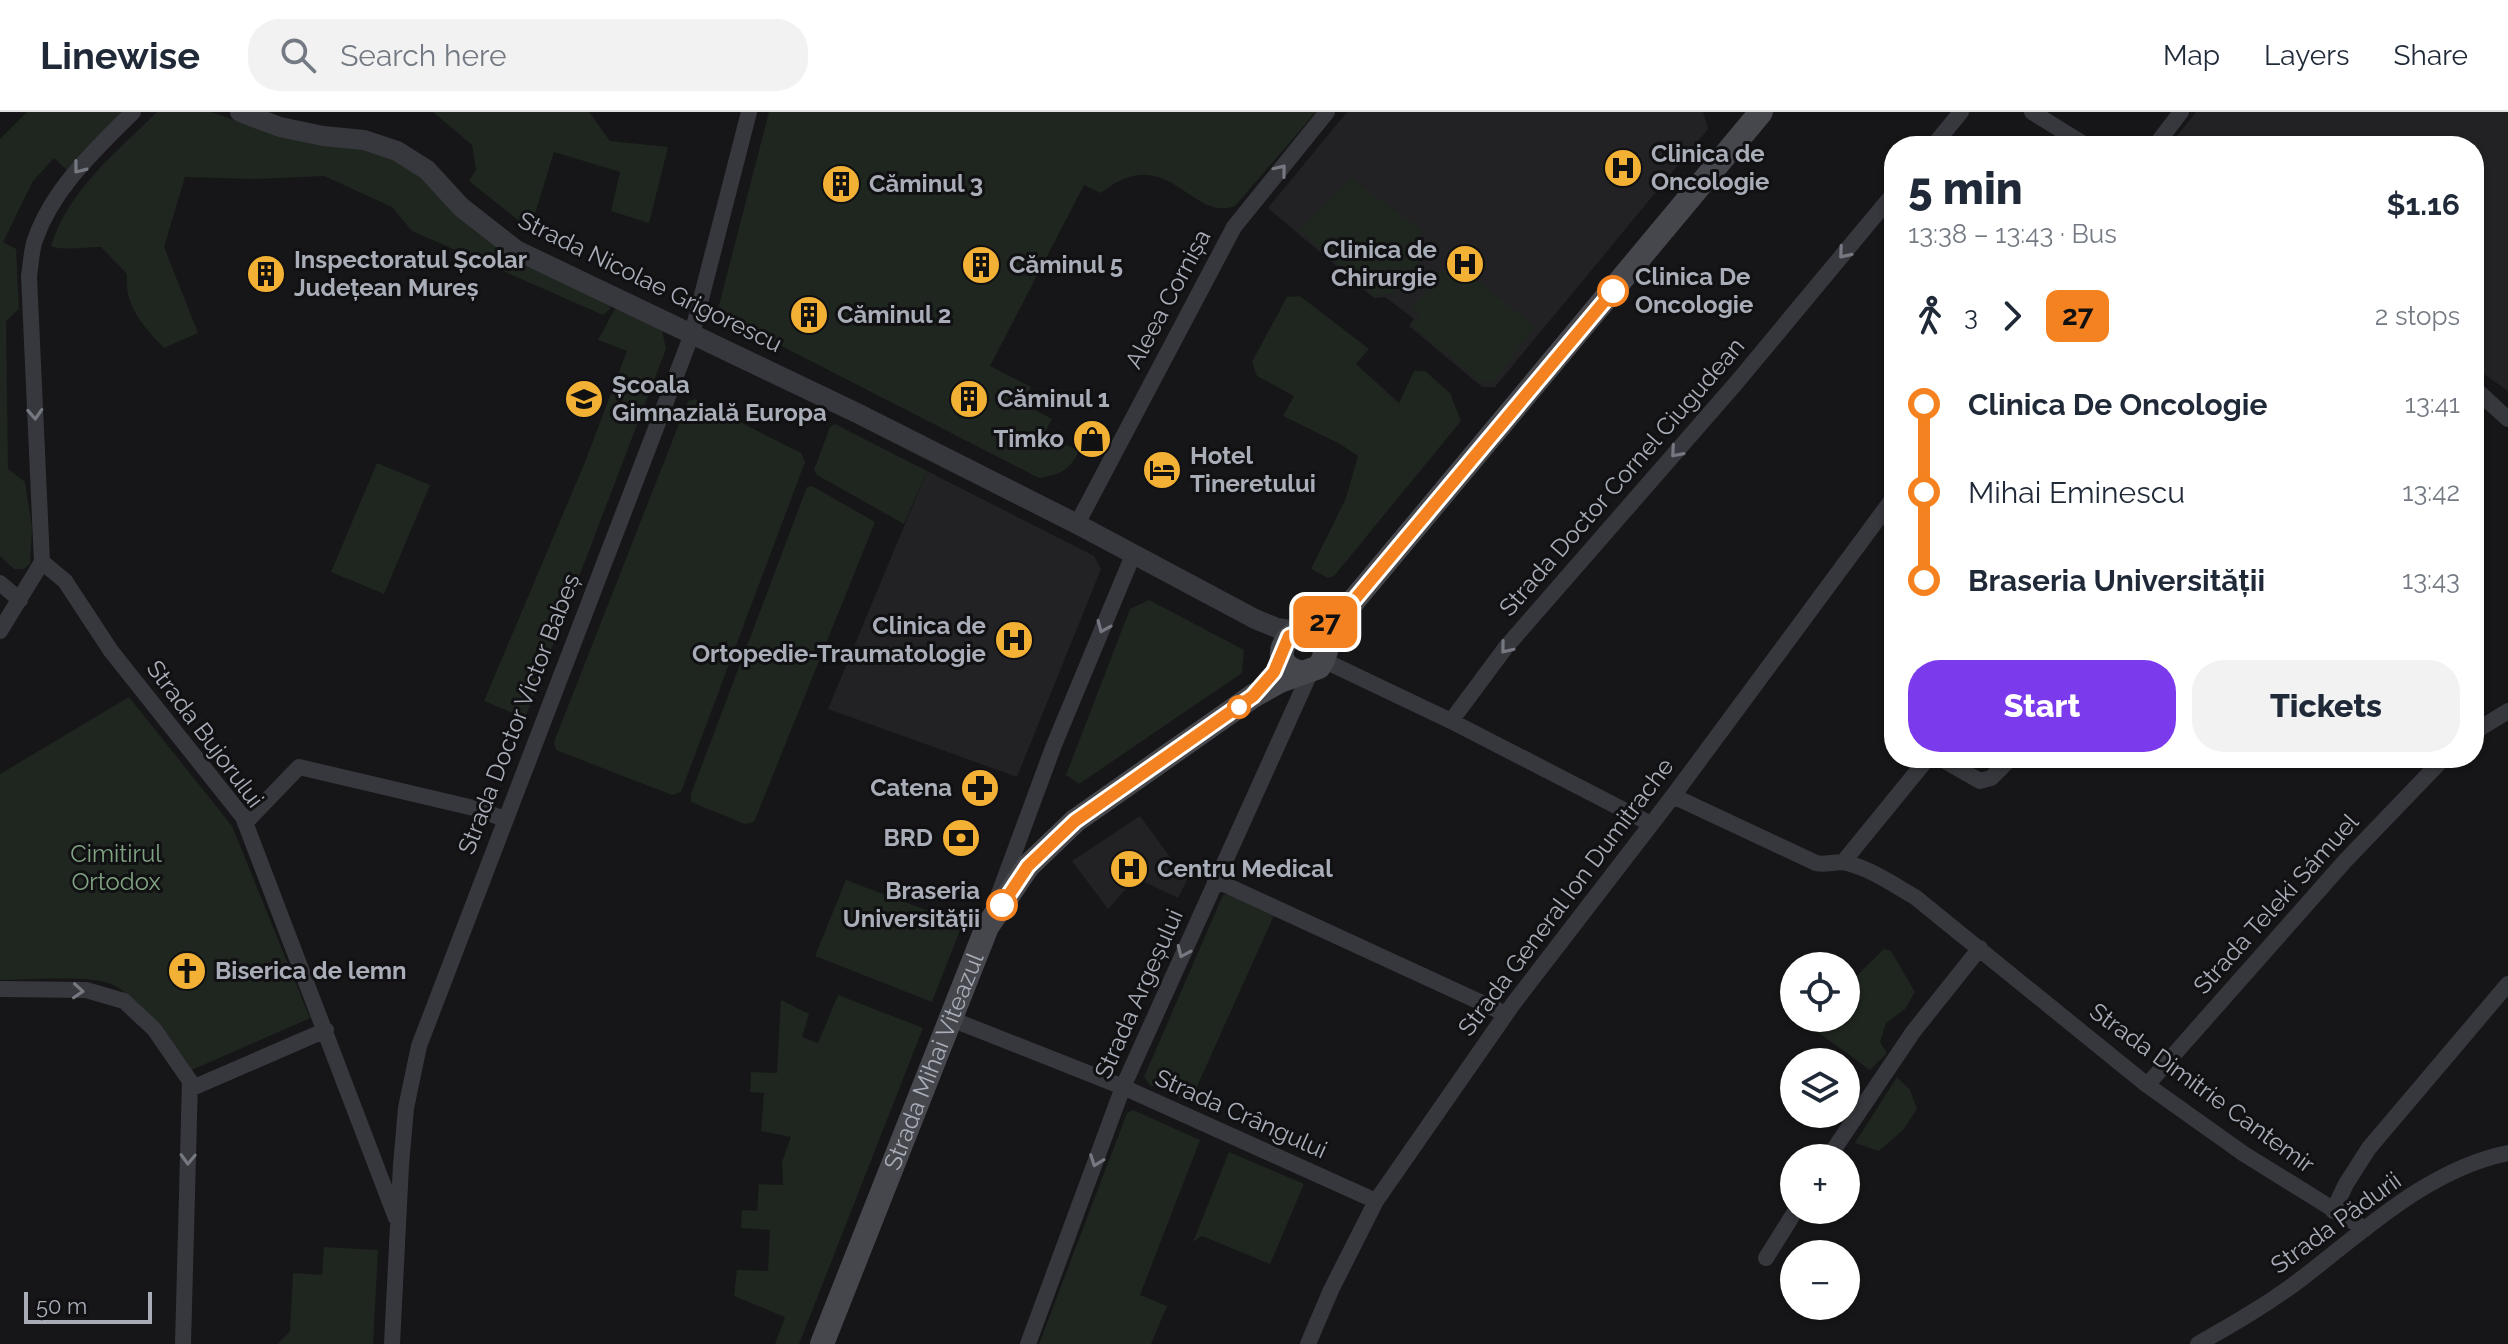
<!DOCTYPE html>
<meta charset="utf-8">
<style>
:root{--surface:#fff;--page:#f2f2f3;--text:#1f2937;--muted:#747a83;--line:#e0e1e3;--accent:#7c3aed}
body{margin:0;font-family:Raleway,sans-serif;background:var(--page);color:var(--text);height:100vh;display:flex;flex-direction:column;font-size:30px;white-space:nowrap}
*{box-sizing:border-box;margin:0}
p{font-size:26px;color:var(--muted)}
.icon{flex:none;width:44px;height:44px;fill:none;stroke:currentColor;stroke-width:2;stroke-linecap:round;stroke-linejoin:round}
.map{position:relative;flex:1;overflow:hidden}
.details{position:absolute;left:1884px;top:24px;width:600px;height:632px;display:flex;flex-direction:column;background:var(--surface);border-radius:32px;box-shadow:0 2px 6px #0004}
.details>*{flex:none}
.badge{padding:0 16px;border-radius:12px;font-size:28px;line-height:52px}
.buttons{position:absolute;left:1780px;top:840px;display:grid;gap:16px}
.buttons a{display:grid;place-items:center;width:80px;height:80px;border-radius:50%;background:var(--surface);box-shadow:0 2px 6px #0004;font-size:40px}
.scale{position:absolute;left:24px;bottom:20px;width:128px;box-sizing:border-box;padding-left:8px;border:4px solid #a8adb8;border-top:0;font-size:22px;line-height:28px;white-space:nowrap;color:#a8adb8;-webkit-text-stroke:6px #111113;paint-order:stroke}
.map>.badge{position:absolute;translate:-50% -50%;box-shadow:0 0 0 4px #fff}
.legs{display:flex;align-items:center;gap:12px;height:88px;padding:0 24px;font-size:26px}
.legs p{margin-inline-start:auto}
.overview{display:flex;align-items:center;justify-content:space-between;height:136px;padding:0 24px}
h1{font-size:44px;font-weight:800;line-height:60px}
.cta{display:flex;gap:16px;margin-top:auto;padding:16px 24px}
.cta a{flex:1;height:92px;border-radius:32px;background:var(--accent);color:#fff;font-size:32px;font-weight:800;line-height:92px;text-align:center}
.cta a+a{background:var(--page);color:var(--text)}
ul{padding:0 24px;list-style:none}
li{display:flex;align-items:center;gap:28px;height:88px;font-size:30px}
li i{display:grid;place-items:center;width:12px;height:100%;margin:0 10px;background:currentColor}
li i::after{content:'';width:20px;height:20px;margin:-10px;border:6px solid;border-radius:50%;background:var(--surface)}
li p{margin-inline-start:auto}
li:first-child i{background:linear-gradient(#0000 50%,currentColor 0)}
li:last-child i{background:linear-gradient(currentColor 50%,#0000 0)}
header{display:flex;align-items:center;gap:48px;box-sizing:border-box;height:112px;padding:0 40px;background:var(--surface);border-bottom:2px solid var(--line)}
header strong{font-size:38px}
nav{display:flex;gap:44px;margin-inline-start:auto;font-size:28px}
.search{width:560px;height:72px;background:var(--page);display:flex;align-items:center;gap:20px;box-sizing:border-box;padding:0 28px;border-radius:32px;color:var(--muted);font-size:30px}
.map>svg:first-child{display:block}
.built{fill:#222225}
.green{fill:#1e261f}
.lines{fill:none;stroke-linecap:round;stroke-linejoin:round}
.minor{stroke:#37383d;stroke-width:16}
.tertiary{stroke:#37383d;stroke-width:20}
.secondary{stroke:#45474d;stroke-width:24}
.oneway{stroke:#757881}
.line-1-casing{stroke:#fff;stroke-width:18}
.line-1{stroke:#f58220;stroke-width:12}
.stop-1-dot{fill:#fff;stroke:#f58220;stroke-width:4}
.labels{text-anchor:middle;stroke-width:6;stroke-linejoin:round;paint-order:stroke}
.poi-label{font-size:24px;font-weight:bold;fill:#a8adb8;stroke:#111113;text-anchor:start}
.stop-label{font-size:24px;font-weight:bold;fill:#a8adb8;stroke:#111113;text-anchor:start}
.street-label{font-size:24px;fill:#a8adb8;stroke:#111113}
.park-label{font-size:24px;fill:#7fa381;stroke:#111113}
</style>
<header>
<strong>Linewise</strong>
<div class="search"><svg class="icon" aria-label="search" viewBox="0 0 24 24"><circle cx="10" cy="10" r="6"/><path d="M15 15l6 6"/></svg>Search here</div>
<nav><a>Map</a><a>Layers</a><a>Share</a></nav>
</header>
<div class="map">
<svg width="2508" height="1232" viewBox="0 0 2508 1232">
<rect width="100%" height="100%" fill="#161618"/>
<path class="built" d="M1347,0H1703L1708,17L1495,275H1482L1409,214L1414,207L1385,185L1374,186L1268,96Z
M2196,0H2508V279L2474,255V34H2169Z
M927,359L1094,444L1101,457L1017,665L828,597Z
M1140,704L1187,768L1178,786L1136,766L1108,797L1072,749Z"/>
<path class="green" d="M27,0H122L67,58L54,46L33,69L3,130L16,137L19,197L6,209L8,357L25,370L32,416L30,452L24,457H14L0,444V27Z
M157,0H211L278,23L363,33L395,45L609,189L610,197L603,203L412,119L392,95L324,64L256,67L185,65L164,135L198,221L164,236C143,214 124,194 127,162L101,135C87,135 62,139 51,134C68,78 118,39 157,0Z
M433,0H589L610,29L668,35L649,111L611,99L620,60L554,40L531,115L518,108L469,69L476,58L472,33Z
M769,0H1316L1235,94C1191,111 1167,27 1101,81L1084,73L990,254L1031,275L1022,291L1052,307L1044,322L1079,339C1070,358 1060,363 1039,366L717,201Z
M1352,67L1420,117L1424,145L1393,181L1375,184L1298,118Z
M1461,156L1535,214L1494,270L1482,271L1412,214L1420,204L1411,197L1440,159Z
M1300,184L1369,237L1356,252L1399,291L1414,259H1425L1450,281L1461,309L1334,464L1328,466L1311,457L1346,386L1358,344L1340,332L1283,304L1294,284L1257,264L1252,250L1287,185Z
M616,195L662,218L666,237L525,606L484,589L585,350L627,239L598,228Z
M695,287L801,341L805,350L681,680L672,683L556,638L554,630L688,289Z
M835,312L927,359L904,412L817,363L814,358L830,315Z
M377,351L430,373L384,482L331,460Z
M812,374L875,410L754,710L745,712L691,690V682L807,375Z
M1149,488L1244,538L1242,561L1079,672L1066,663L1130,497Z
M129,585L232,714L310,906L192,958C174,936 135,881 111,872C87,863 28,868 0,868V662Z
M846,768L955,809L960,818L932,890L815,844Z
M1232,781L1275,801L1190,990L1150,973L1144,965L1223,783Z
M1884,837L1891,839L1915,880L1905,897L1886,911L1880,930L1887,941L1870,958L1816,919L1823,906H1846V874Z
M838,883L923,916L799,1232H775L785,1205L734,1184L737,1158L768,1159L770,1118L741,1116L742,1098L757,1099L759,1072L783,1073L782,1050L791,1025L761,1019L764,981L750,980L751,960L777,961L781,888L809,902L802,925L818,931Z
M1897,965L1910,978L1917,997L1903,1018L1879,1039L1855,1031Z
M1133,998L1200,1028L1140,1183L1167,1194L1151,1232H1039L1127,1001Z
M1229,1040L1304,1072L1270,1152L1202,1124L1193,1130Z
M324,1135L378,1138L373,1232H278L290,1219L293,1161L322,1163Z"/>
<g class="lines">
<path class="minor" d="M2032,0L2087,34
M1933,34L1961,0
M2155,34L2181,0
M2474,276L2508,307
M1077,412L1234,115L1327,0
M42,450L65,469L111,539L243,705L396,1106
M0,471L20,488
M0,519L42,450L29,164C31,153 31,139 35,128C53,76 96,37 133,0
M1323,548L1451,609L1651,712
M1451,609L1506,535L1737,270L1894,81
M2474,620L2508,599
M1940,646L1980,669L1991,666L2011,646
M1673,684L1816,751C1826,754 1837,748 1847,751C1871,757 1894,773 1915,785L2147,973L2244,1042L2365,1117
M245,711L299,655L478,697L504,707
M1844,749L1928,646
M1215,768L1506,902
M997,787L1054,633L1133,443
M0,877L86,878L124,889L154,917L190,969L183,1232
M951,907L1123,975L1376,1089
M2147,973L2345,749L2444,646
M190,977L326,918
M1828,1046L1913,920L1980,836
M2333,1099L2346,1072L2369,1036L2508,872
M1766,1146L1796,1098
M392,1232L401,1053L406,996L419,934L692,222L749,0
M1028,1232L1123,975L1311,559
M1308,1232L1331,1178L1376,1089L1513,892L1673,684L1894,385
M2198,1232C2233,1212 2268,1192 2301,1167C2364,1119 2428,1057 2508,1041"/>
<path class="tertiary" d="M240,0L280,15L323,24L364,28L397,39L427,58L461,95L516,138L857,301L1077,412L1255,507L1277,516L1296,519"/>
<g class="secondary">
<path d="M1303,561C1248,549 1316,484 1325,539"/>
<path id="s1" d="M822,1232L987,815L1028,754L1075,709L1253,584L1280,569L1319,555L1323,548L1333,517L1350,493L1761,0"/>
</g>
</g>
<defs><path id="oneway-chevron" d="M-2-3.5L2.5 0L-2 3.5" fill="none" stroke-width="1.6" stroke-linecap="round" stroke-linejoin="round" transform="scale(2)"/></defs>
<g class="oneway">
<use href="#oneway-chevron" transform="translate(79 56) rotate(128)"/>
<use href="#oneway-chevron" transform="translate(1281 58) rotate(-51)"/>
<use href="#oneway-chevron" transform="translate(1844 141) rotate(130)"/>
<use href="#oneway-chevron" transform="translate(35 302) rotate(87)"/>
<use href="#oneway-chevron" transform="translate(1676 340) rotate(131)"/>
<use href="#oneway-chevron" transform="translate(1103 515) rotate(113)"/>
<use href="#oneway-chevron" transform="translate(1506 536) rotate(129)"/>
<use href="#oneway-chevron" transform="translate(1183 840) rotate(114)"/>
<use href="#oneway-chevron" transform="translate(78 879) rotate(4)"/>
<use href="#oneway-chevron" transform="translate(188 1047) rotate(92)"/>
<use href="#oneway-chevron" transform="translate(1096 1049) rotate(110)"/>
</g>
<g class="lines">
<defs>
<path id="line-1" d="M1002,793L1028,754L1075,709L1253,584L1274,560L1289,524L1324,510L1350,493L1613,179"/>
</defs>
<use href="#line-1" class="line-1-casing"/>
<use href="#line-1" class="line-1"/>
</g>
<defs>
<symbol id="hospital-disc" viewBox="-11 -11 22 22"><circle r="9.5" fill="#f2b134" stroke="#111113"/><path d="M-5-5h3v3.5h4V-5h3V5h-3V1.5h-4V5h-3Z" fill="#111"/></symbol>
<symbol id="building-disc" viewBox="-11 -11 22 22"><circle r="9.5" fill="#f2b134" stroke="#111113"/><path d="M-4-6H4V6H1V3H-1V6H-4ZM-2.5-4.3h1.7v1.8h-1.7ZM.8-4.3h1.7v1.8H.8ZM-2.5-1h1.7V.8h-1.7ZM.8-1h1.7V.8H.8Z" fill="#111"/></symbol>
<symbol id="school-disc" viewBox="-11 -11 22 22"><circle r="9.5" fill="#f2b134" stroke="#111113"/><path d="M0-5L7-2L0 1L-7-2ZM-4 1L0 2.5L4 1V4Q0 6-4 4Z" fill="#111"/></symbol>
<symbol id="shop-disc" viewBox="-11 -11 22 22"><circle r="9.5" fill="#f2b134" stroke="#111113"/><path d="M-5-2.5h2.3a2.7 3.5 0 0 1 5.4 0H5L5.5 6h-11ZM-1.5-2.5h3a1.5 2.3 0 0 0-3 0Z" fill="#111"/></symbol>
<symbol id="hotel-disc" viewBox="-11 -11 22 22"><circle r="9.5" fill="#f2b134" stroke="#111113"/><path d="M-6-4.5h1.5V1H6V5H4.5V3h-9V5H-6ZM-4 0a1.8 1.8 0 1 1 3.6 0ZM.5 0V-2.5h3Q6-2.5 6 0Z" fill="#111"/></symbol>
<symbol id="pharmacy-disc" viewBox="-11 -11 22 22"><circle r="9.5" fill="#f2b134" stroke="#111113"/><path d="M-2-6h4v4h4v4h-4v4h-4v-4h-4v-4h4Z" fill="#111"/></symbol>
<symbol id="bank-disc" viewBox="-11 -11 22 22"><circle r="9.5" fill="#f2b134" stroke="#111113"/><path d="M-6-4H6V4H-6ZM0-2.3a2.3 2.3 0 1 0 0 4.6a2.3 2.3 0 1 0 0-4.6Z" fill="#111"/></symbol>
<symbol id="church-disc" viewBox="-11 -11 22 22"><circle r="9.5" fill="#f2b134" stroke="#111113"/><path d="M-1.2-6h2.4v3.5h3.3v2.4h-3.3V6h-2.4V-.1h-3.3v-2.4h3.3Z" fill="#111"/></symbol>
</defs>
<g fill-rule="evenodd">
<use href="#hospital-disc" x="1601" y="34" width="44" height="44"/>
<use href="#building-disc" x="819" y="50" width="44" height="44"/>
<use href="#hospital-disc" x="1443" y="130" width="44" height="44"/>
<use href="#building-disc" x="959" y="131" width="44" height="44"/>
<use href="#building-disc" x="244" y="140" width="44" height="44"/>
<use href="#building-disc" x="787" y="181" width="44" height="44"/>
<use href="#school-disc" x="562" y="265" width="44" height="44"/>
<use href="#building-disc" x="947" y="265" width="44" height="44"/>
<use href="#shop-disc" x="1070" y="305" width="44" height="44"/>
<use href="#hotel-disc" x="1140" y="336" width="44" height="44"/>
<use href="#hospital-disc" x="992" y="506" width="44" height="44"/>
<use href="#pharmacy-disc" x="958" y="654" width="44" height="44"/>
<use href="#bank-disc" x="939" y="704" width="44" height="44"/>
<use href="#hospital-disc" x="1107" y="735" width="44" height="44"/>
<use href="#church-disc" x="165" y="837" width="44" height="44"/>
</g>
<g class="stop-1-dot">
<circle cx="1613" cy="179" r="14"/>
<circle cx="1239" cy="595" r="10"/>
<circle cx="1002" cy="793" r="14"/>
</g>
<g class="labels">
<g class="poi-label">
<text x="1651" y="50">Clinica de<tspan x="1651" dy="28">Oncologie</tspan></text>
<text x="869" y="80">Căminul 3</text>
<text x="1437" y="146" text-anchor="end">Clinica de<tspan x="1437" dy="28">Chirurgie</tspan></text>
<text x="294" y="156">Inspectoratul Școlar<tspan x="294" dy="28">Județean Mureș</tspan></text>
<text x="1009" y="161">Căminul 5</text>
<text x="837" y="211">Căminul 2</text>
<text x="612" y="281">Școala<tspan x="612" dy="28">Gimnazială Europa</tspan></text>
<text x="997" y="295">Căminul 1</text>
<text x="1064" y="335" text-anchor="end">Timko</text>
<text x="1190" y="352">Hotel<tspan x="1190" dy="28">Tineretului</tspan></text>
<text x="986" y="522" text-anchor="end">Clinica de<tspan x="986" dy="28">Ortopedie-Traumatologie</tspan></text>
<text x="952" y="684" text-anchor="end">Catena</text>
<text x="933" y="734" text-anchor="end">BRD</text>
<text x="1157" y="765">Centru Medical</text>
<text x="215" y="867">Biserica de lemn</text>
</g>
<g class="stop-label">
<text x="1635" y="173">Clinica De<tspan x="1635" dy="28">Oncologie</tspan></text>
<text x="980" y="787" text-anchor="end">Braseria<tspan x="980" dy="28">Universității</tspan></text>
</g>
<g class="street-label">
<text transform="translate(650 170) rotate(26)" y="8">Strada Nicolae Grigorescu</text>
<text transform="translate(1168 187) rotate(-62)" y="8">Aleea Cornișa</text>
<text transform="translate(1622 365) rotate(-49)" y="8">Strada Doctor Cornel Ciugudean</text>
<text transform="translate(519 602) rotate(-69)" y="8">Strada Doctor Victor Babeș</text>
<text transform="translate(205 622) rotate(53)" y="8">Strada Bujorului</text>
<text transform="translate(1566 785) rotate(-53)" y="8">Strada General Ion Dumitrache</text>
<text transform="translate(2276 792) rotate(-48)" y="8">Strada Teleki Sámuel</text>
<text transform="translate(1139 882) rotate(-66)" y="8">Strada Argeșului</text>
<text dy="8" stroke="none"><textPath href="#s1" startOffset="304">Strada Mihai Viteazul</textPath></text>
<text transform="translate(2202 976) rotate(36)" y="8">Strada Dimitrie Cantemir</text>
<text transform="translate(1241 1002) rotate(24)" y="8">Strada Crângului</text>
<text transform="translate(2336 1111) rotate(-36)" y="8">Strada Pădurii</text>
</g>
<g class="park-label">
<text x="116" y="750">Cimitirul<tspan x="116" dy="28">Ortodox</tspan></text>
</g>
</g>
</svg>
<div class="buttons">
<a><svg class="icon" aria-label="locate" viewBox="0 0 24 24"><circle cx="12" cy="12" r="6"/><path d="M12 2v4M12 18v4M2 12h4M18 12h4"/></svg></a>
<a><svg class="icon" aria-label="layers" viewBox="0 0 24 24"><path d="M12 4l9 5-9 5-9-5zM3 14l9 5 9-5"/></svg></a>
<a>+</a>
<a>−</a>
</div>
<div class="scale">50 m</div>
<b class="badge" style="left:1325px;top:510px;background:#f58220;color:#111">27</b>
<section class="details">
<div class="overview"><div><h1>5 min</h1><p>13:38 – 13:43 · Bus</p></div><b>$1.16</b></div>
<div class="legs"><svg class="icon" aria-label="walk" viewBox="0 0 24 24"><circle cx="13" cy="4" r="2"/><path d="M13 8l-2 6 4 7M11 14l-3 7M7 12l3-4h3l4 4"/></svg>3<svg class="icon" aria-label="forward" viewBox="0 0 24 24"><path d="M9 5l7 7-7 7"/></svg><b class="badge" style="background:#f58220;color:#111">27</b><p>2 stops</p></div>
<ul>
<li><i style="color:#f58220"></i><b>Clinica De Oncologie</b><p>13:41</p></li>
<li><i style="color:#f58220"></i><span>Mihai Eminescu</span><p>13:42</p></li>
<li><i style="color:#f58220"></i><b>Braseria Universității</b><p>13:43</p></li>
</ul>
<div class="cta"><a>Start</a><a>Tickets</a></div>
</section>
</div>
